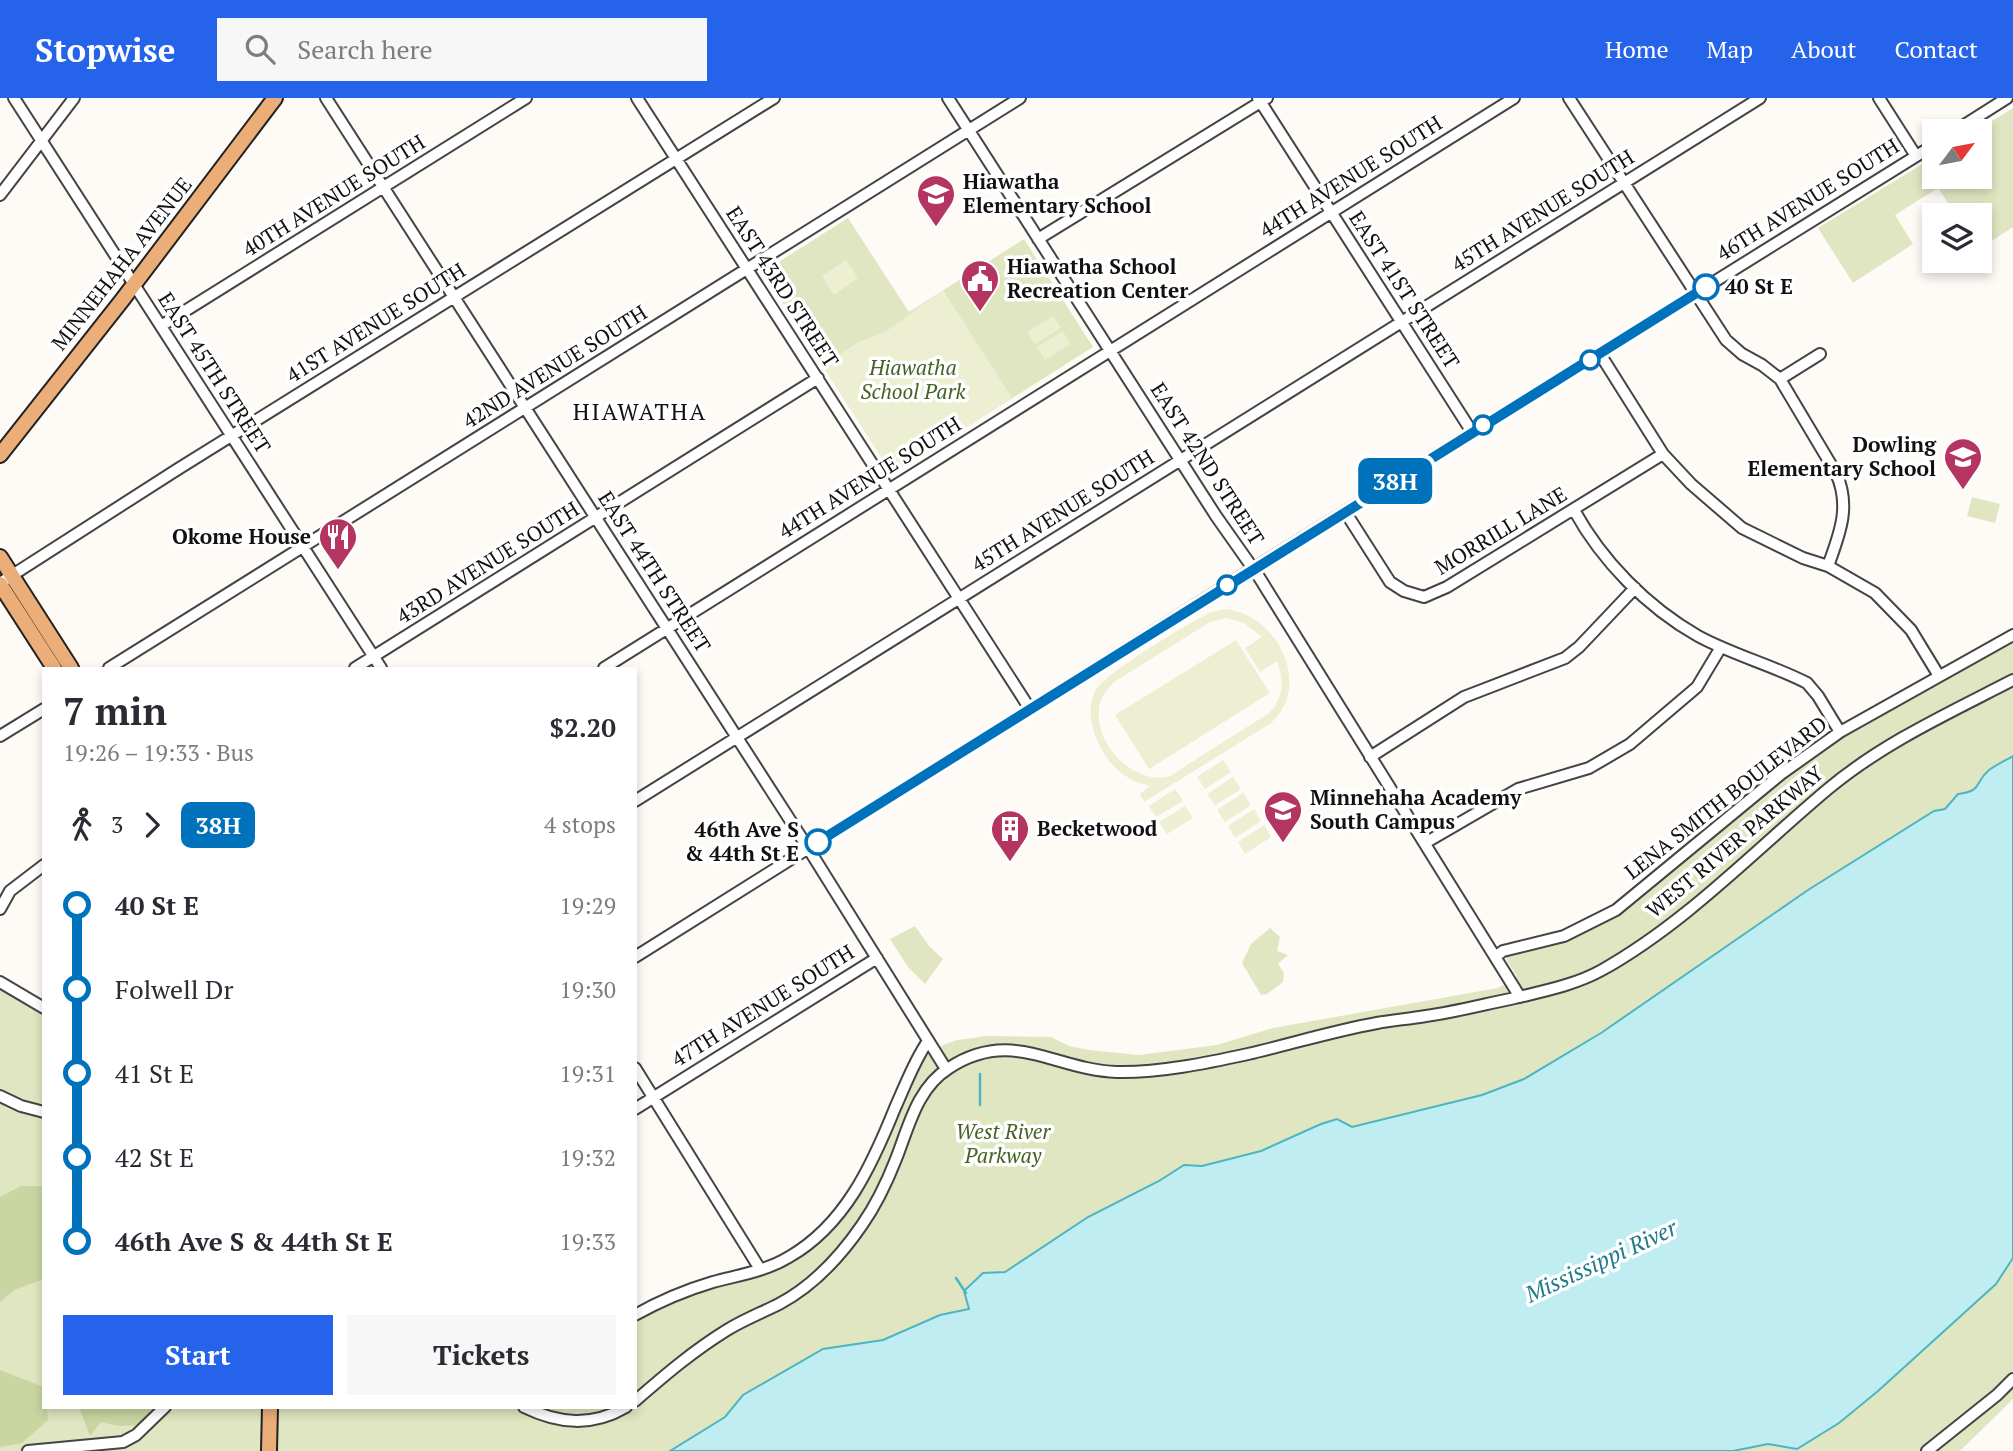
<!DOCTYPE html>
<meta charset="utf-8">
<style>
:root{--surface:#fff;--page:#f7f7f7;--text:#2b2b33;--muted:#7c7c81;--accent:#2563eb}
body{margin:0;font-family:"PT Serif",serif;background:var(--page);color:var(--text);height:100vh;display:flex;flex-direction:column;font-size:26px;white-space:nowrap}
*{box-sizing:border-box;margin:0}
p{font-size:23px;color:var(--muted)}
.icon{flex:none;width:38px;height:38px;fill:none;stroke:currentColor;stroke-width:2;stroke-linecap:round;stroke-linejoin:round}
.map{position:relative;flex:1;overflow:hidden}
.details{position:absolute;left:42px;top:569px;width:595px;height:742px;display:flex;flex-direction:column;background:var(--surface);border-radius:0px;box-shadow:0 4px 10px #0003}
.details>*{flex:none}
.badge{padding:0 14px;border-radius:10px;font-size:24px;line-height:46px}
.needle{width:46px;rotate:58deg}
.controls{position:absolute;left:1922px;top:21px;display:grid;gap:14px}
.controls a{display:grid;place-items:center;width:70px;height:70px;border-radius:0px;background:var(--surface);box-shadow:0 4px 10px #0003;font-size:35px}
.map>.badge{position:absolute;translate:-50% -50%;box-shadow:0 0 0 4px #fff}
.legs{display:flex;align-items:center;gap:10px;height:77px;padding:0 21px;font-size:23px}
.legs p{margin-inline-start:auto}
.head{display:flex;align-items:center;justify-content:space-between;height:119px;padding:0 21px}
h1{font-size:38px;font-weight:700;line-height:52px}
.button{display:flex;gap:14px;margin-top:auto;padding:14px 21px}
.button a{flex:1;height:80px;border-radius:0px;background:var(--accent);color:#fff;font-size:28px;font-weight:700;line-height:80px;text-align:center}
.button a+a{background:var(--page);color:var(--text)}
ul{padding:0 21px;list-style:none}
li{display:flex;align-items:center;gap:24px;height:84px;font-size:26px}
li i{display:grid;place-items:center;width:10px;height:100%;margin:0 9px;background:currentColor}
li i::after{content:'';width:18px;height:18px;margin:-9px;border:5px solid;border-radius:50%;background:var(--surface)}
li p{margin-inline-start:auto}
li:first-child i{background:linear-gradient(#0000 50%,currentColor 0)}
li:last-child i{background:linear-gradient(currentColor 50%,#0000 0)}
header{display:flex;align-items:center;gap:42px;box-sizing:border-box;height:98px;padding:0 35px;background:var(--accent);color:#fff}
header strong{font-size:33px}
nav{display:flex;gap:38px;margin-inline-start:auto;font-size:24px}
.search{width:490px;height:63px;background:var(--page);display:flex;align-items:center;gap:18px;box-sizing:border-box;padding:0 24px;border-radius:0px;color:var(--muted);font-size:26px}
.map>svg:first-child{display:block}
.green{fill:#e0e6c1}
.forest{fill:#c9d6a2}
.pitch{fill:#edefd2;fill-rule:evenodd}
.water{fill:#bfedf1;stroke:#4db5c1;stroke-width:2}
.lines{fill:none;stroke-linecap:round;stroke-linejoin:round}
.stream{stroke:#4db5c1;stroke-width:2.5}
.minor-casing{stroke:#444;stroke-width:14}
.major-casing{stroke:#222;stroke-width:18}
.minor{stroke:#fff;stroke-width:10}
.major{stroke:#ebae79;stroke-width:14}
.line-1-casing{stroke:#fff;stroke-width:16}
.line-1{stroke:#0072bc;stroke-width:10}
.stop-1-dot{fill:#fff;stroke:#0072bc;stroke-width:3.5}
.labels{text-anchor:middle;stroke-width:7;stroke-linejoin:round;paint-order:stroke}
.street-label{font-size:21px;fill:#111;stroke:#fff}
.poi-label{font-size:21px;font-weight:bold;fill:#111;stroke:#fff;text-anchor:start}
.stop-label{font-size:21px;font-weight:bold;fill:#111;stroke:#fff;text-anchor:start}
.park-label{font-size:21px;font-style:italic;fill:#456326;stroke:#fff}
.neighbourhood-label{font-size:23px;letter-spacing:2px;fill:#111;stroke:#fff}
.water-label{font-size:23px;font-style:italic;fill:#237c8a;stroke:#fff}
</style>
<header>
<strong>Stopwise</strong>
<div class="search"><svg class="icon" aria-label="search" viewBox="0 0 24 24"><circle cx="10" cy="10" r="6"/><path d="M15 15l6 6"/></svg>Search here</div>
<nav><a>Home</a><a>Map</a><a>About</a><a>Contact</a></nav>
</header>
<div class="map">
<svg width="2013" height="1353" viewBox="0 0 2013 1353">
<rect width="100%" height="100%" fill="#fefaf6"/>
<path class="green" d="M2013,10V129L1979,151V117H1956L1938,90L1895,117L1913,146L1853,185L1818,130L1934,59V79H1979V33H1976Z
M848,120L909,214L1024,141L1093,249L892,376L763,174Z
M1972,399L2000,406L1995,425L1967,418Z
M2013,543V658C2005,663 1995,667 1988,673C1974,685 1983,693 1958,696L1945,710L1933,713L1566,957L1523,981L1482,997L1352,1029L1337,1021L1321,1026L1261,1053L1202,1068L1184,1067L1159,1083L1088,1119L1005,1174L983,1175L969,1211L940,1217L883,1242L823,1251L743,1297L725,1319L670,1353H0V891L44,917V1309H635V1223L697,1195L783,1169L802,1158L825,1139L851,1108L873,1072L920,963L943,947L957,942L987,938L1051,939L1069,948L1089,952L1139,957L1217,947L1273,930L1498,890L1517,879L1505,859L1566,843L1619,816L1784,680L1843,638Z
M915,828L929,848L943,861L925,886L908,869L890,841Z
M1270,830L1280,839L1277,853L1288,857L1278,866L1284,875L1283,884L1267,896L1261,897L1242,865L1251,846Z
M2013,1160V1301L1960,1353H1733L1768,1346L1797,1351L1839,1325L1878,1293L1996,1186Z"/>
<path class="forest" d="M21,1088H44V1181L14,1192L0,1204V1099Z
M0,1272L44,1289V1309H47L48,1322L22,1345L0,1349Z
M79,1309H155L138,1327L118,1328L101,1324L90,1338Z"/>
<path class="pitch" d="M846,162L858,180L834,197L822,178Z
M943,192L1012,300L892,376L823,267L859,244L888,232Z
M1053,218L1061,230L1035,246L1027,234Z
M1063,233L1070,246L1045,262L1037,249Z
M1226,511C1277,517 1313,586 1271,625L1144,704L1140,696L1150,688C1129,684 1111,670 1101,650C1092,634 1086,611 1095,593C1104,576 1184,528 1205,517C1212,513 1218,513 1226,511ZM1226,520L1244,525L1262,539L1245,550L1260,574L1277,563C1284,583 1284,600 1269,615L1170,678C1132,689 1088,640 1101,602C1104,595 1109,590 1114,584L1210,524Z
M1236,542L1270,595L1149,671L1115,617Z
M1223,662L1231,674L1205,691L1197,679Z
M1233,679L1241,691L1215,707L1207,696Z
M1175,691L1183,703L1156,719L1149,708Z
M1243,695L1251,707L1225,724L1217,712Z
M1185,708L1193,720L1167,736L1159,724Z
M1254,711L1261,723L1235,740L1228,728Z
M1264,727L1271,739L1245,756L1238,744Z"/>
<path class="water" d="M2013,658V1160L1996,1186L1878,1293L1839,1325L1797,1351L1768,1346L1733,1353H670L725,1319L743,1297L823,1251L883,1242L940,1217L969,1211L964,1193L983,1175L1005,1174L1088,1119L1159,1083L1184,1067L1202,1068L1261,1053L1321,1026L1337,1021L1352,1029L1482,997L1524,981L1601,935L1808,792L1934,713L1945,711L1958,696C1983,693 1974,685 1988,673C1995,667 2005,663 2013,658Z"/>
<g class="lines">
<path class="stream" d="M980,1007V976
M956,1180L966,1195"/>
<defs>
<path id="minor" d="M14,0L381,570
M326,0L808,750L946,971
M637,0L1030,611
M948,0L1216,418L1259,479L1520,899
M1258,0L1472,334
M1569,0L1726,242L1742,256L1762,267L1780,281L1836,375C1851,408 1840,435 1828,468
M1879,0L1916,58
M1955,33L2007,0
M0,97L74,0
M1038,141L1267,0
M161,228L526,0
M1600,256L1663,356L1691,386L1742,430L1803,460L1828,468L1875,495L1911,532L1939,578
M1780,281L1820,256
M1574,412C1602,463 1647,509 1698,538C1733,557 1772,567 1807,585L1818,598L1840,634
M1346,415L1390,484L1404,493L1424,499L1447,489L1663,356
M0,485L178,371L774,0
M109,570L1020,0
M355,570L818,280
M604,570L1514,0
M0,638L44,611
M1370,659L1464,599L1565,560L1579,549L1635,490
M635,703L1760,0
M1425,745L1518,691L1589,670L1630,646L1697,589L1721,549
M0,811L10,793L44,767
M635,859L1240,479L1934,47
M1495,859L1503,853L1564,838L1616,812L1781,676L1840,634L2013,537
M0,884L44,910
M635,970L760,1171
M0,998L21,1008L44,1014
M635,1011L877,860
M635,1217C660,1203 686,1192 713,1184C739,1177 766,1173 789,1159C845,1127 872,1067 895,1010C905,988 914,963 928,943
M635,1303C665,1277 693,1253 727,1232C743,1222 761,1215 779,1206C813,1188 840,1159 862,1127C876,1107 887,1084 896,1061C909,1028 917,990 949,970C1012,929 1054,972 1117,974C1158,975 1207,965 1248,956C1291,946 1333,933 1377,925C1393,922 1409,921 1426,918C1456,914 1485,906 1515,900C1544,893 1575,887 1602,872C1686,825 1754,753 1828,691C1883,645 1949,615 2013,582
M524,1309C559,1326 592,1329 626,1309
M28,1353L123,1344L136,1337L165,1309
M1927,1353L1997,1297L2013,1281"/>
<path id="major" d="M0,357L123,201L275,0
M0,459L71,570
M0,486L54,570
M269,1353L270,1309"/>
</defs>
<use href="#minor" class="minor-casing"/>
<use href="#major" class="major-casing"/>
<use href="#minor" class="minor"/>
<use href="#major" class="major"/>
</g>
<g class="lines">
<defs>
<path id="line-1" d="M818,744L1706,189"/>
</defs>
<use href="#line-1" class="line-1-casing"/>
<use href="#line-1" class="line-1"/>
</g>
<defs>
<symbol id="school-pin" viewBox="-11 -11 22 30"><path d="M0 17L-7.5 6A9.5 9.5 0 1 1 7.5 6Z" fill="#b43561" stroke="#fff"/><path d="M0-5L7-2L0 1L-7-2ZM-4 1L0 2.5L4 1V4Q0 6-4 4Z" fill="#fff"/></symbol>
<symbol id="civic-pin" viewBox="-11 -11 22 30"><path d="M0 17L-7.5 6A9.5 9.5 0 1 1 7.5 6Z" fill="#b43561" stroke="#fff"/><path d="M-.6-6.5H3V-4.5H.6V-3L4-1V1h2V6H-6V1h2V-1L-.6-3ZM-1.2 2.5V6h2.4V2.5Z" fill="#fff"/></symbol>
<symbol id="restaurant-pin" viewBox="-11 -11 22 30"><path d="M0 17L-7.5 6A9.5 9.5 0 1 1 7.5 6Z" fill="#b43561" stroke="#fff"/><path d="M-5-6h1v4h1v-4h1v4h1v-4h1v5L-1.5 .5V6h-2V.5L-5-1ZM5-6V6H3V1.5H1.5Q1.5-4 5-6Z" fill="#fff"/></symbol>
<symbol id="building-pin" viewBox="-11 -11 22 30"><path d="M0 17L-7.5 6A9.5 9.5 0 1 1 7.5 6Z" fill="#b43561" stroke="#fff"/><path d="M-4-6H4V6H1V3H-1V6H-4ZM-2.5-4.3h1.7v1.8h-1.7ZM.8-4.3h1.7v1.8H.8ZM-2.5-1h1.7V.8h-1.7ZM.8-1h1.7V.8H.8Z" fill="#fff"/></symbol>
</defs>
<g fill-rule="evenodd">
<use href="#school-pin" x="914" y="74" width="44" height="60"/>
<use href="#civic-pin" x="958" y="159" width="44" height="60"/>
<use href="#school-pin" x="1941" y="337" width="44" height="60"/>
<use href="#restaurant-pin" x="316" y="417" width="44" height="60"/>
<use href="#school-pin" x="1261" y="690" width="44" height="60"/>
<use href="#building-pin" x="988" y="709" width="44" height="60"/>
</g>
<g class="stop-1-dot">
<circle cx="1706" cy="189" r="12"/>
<circle cx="1590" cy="262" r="9"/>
<circle cx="1483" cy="327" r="9"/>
<circle cx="1227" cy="487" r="9"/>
<circle cx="818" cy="744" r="12"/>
</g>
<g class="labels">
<g class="street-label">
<text transform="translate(1351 79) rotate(-32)" y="7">44TH AVENUE SOUTH</text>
<text transform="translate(334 98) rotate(-32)" y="7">40TH AVENUE SOUTH</text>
<text transform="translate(1808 102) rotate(-32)" y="7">46TH AVENUE SOUTH</text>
<text transform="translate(1543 113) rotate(-32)" y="7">45TH AVENUE SOUTH</text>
<text transform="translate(122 166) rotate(-52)" y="7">MINNEHAHA AVENUE</text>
<text transform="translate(782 189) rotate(57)" y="7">EAST 43RD STREET</text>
<text transform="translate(1404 192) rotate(57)" y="7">EAST 41ST STREET</text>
<text transform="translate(376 225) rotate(-32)" y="7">41ST AVENUE SOUTH</text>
<text transform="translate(555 269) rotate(-32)" y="7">42ND AVENUE SOUTH</text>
<text transform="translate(214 275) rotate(57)" y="7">EAST 45TH STREET</text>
<text transform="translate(1207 366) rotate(57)" y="7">EAST 42ND STREET</text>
<text transform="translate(870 380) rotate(-32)" y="7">44TH AVENUE SOUTH</text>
<text transform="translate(1063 413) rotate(-32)" y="7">45TH AVENUE SOUTH</text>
<text transform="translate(1501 433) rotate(-31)" y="7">MORRILL LANE</text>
<text transform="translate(488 465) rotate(-32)" y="7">43RD AVENUE SOUTH</text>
<text transform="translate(654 474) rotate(57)" y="7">EAST 44TH STREET</text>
<text transform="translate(1726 700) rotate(-38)" y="7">LENA SMITH BOULEVARD</text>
<text transform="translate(1735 744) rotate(-40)" y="7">WEST RIVER PARKWAY</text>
<text transform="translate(763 908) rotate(-32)" y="7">47TH AVENUE SOUTH</text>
</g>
<g class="poi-label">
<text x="963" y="91">Hiawatha<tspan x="963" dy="24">Elementary School</tspan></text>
<text x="1007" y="176">Hiawatha School<tspan x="1007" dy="24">Recreation Center</tspan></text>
<text x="1936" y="354" text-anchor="end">Dowling<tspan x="1936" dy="24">Elementary School</tspan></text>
<text x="311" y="446" text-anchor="end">Okome House</text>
<text x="1310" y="707">Minnehaha Academy<tspan x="1310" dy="24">South Campus</tspan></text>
<text x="1037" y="738">Becketwood</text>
</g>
<g class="stop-label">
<text x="1725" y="196">40 St E</text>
<text x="799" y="739" text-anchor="end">46th Ave S<tspan x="799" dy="24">&amp; 44th St E</tspan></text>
</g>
<g class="park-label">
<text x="913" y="277">Hiawatha<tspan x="913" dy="24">School Park</tspan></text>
<text x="1003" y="1041">West River<tspan x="1003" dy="24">Parkway</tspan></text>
</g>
<g class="neighbourhood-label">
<text x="640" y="322">HIAWATHA</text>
</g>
<g class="water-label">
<text transform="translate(1601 1163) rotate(-25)" y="8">Mississippi River</text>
</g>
</g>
</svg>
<div class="controls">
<a><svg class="needle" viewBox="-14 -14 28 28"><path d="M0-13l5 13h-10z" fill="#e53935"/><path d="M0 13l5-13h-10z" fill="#7c7c81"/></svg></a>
<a><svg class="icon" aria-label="layers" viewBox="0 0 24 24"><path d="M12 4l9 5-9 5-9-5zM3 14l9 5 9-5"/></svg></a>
</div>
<b class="badge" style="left:1395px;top:383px;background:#0072bc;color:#fff">38H</b>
<section class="details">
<div class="head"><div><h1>7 min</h1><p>19:26 – 19:33 · Bus</p></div><b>$2.20</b></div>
<div class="legs"><svg class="icon" aria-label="walk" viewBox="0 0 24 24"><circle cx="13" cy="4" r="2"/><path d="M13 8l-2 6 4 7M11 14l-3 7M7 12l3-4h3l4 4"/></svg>3<svg class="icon" aria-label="forward" viewBox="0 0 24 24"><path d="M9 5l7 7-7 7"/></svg><b class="badge" style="background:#0072bc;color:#fff">38H</b><p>4 stops</p></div>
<ul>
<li><i style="color:#0072bc"></i><b>40 St E</b><p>19:29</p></li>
<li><i style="color:#0072bc"></i><span>Folwell Dr</span><p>19:30</p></li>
<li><i style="color:#0072bc"></i><span>41 St E</span><p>19:31</p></li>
<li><i style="color:#0072bc"></i><span>42 St E</span><p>19:32</p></li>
<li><i style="color:#0072bc"></i><b>46th Ave S &amp; 44th St E</b><p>19:33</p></li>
</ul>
<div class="button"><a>Start</a><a>Tickets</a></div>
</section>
</div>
